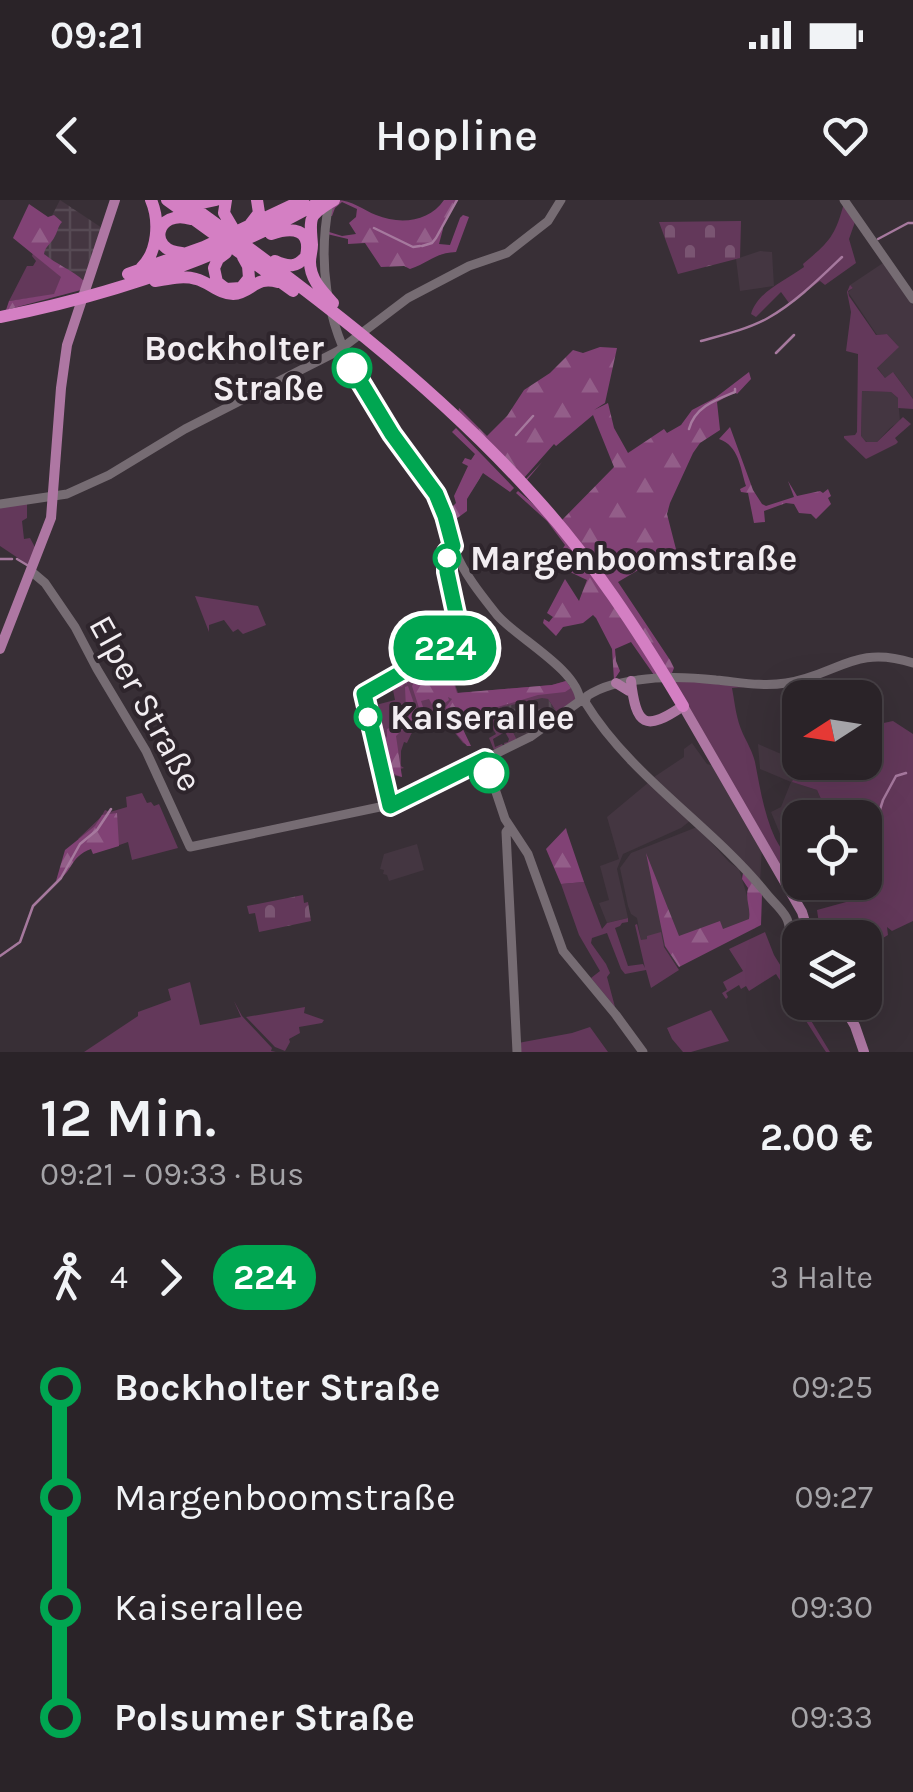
<!DOCTYPE html>
<html lang="de">
<meta charset="utf-8">
<style>
:root{--surface:#2a2328;--page:#322b30;--text:#f1f3f6;--muted:#a5a4a8;--line:#464045}
body{margin:0;font-family:Karla,sans-serif;background:var(--page);color:var(--text);height:100vh;display:flex;flex-direction:column;font-size:38px;white-space:nowrap}
*{box-sizing:border-box;margin:0}
p{font-size:32px;color:var(--muted)}
.icon{flex:none;width:55px;height:55px;fill:none;stroke:currentColor;stroke-width:2;stroke-linecap:round;stroke-linejoin:round}
.map{position:relative;height:852px;overflow:hidden}
.drawer{display:flex;flex-direction:column;background:var(--surface);flex:1}
.drawer>*{flex:none}
.badge{padding:0 20px;border-radius:32px;font-size:35px;line-height:65px}
.needle{width:65px;rotate:258deg}
.controls{position:absolute;left:782px;top:480px;display:grid;gap:20px}
.controls a{display:grid;place-items:center;width:100px;height:100px;border-radius:20px;background:var(--surface);box-shadow:0 10px 40px #0002,0 0 0 2px var(--line);font-size:50px}
.map>.badge{position:absolute;translate:-50% -50%;box-shadow:0 0 0 5px #fff}
.legs{display:flex;align-items:center;gap:15px;height:110px;padding:0 40px;font-size:32px}
.legs p{margin-inline-start:auto}
.headline{display:flex;align-items:center;justify-content:space-between;height:170px;padding:0 40px}
h1{font-size:55px;font-weight:600;line-height:75px}
ul{padding:0 40px;list-style:none}
li{display:flex;align-items:center;gap:35px;height:110px;font-size:38px}
li i{display:grid;place-items:center;width:15px;height:100%;margin:0 12px;background:currentColor}
li i::after{content:'';width:25px;height:25px;margin:-12px;border:8px solid;border-radius:50%;background:var(--surface)}
li p{margin-inline-start:auto}
li:first-child i{background:linear-gradient(#0000 50%,currentColor 0)}
li:last-child i{background:linear-gradient(currentColor 50%,#0000 0)}
.status{display:flex;justify-content:space-between;align-items:center;height:70px;padding:0 50px;background:var(--surface);direction:ltr}
.status svg{height:28px;fill:currentColor}
header{display:flex;justify-content:space-between;align-items:center;height:130px;padding:0 40px;background:var(--surface);font-size:45px;font-weight:600}
.map>svg:first-child{display:block}
.built{fill:#443641}
.industrial{fill:url(#industrial-grid)}
.green{fill:#63385a}
.forest{fill:url(#forest-firs)}
.cemetery{fill:url(#cemetery-stones)}
.lines{fill:none;stroke-linecap:round;stroke-linejoin:round}
.stream{stroke:#a6799e;stroke-width:2.5}
.secondary{stroke:#766c73;stroke-width:9}
.primary{stroke:#ae77a3;stroke-width:10}
.highway{stroke:#d47fc3;stroke-width:12}
.line-1-casing{stroke:#fff;stroke-width:22}
.line-1{stroke:#00a651;stroke-width:15}
.stop-1-dot{fill:#fff;stroke:#00a651;stroke-width:5}
.labels{text-anchor:middle;stroke-width:8;stroke-linejoin:round;paint-order:stroke}
.stop-label{font-size:35px;font-weight:bold;fill:#f2edf1;stroke:#2e252c;text-anchor:start}
.street-label{font-size:35px;fill:#f2edf1;stroke:#2e252c}
</style>
<div class="status"><b>09:21</b><svg viewBox="0 0 49 12"><path d="M0 12V9h3v3zM5 12V6h3v6zM10 12V3h3v9zM15 12V0h3v12zM26 1h20v11H26zM47 4h2v5h-2z"/></svg></div>
<header><svg class="icon" aria-label="back" viewBox="0 0 24 24"><path d="M15 5l-7 7 7 7"/></svg>Hopline<svg class="icon" aria-label="heart" viewBox="0 0 24 24"><path d="M12 20l-8-8c-3-5 5-10 8-4 3-6 11-1 8 4z"/></svg></header>
<div class="map">
<svg width="913" height="852" viewBox="0 0 913 852">
<defs>
<pattern id="industrial-grid" width="8" height="8" patternUnits="userSpaceOnUse" patternTransform="scale(2.5)"><rect width="8" height="8" fill="#443641"/><path d="M0 4h8M4 0v8" fill="none" stroke="#564a54"/></pattern>
<pattern id="forest-firs" width="22" height="20" patternUnits="userSpaceOnUse" patternTransform="scale(2.5)"><rect width="22" height="20" fill="#814275"/><path d="M5 1l3.5 6h-7zM16 11l3.5 6h-7z" fill="#935e89"/></pattern>
<pattern id="cemetery-stones" width="16" height="16" patternUnits="userSpaceOnUse" patternTransform="scale(2.5)"><rect width="16" height="16" fill="#63385a"/><path d="M2 7V4a2 2 0 0 1 4 0v3zM10 15v-3a2 2 0 0 1 4 0v3z" fill="#7a5572"/></pattern>
</defs>
<rect width="100%" height="100%" fill="#382f36"/>
<path class="built" d="M760,51L772,52L774,86L740,91L736,59Z
M883,63L913,105V199L894,173L885,178L877,167L898,146L887,134L877,135L848,92L853,88L850,85Z
M862,191L891,192L898,198L900,221L890,228L877,242H867L861,237Z
M692,543L707,564L714,566L762,647L760,683L654,577L684,557V549Z
M758,544L800,562L793,582L817,590L829,617L800,618V648L788,653L771,612L781,607L791,582L760,569Z
M649,582L690,621L681,628L623,654L617,669L628,718L607,723L599,703L609,700L600,666L619,659L607,617Z
M697,627L729,662L739,669L756,726L677,766L664,746L647,739L641,741L637,718L631,714L628,706L620,668L631,653Z
M417,644L424,670L389,681L387,675L383,674L384,670L380,669L384,654Z"/>
<path class="industrial" d="M60,0L102,28L82,87L33,53Z
M539,497L548,499L558,514L517,540L510,525L522,519L508,521L502,507Z"/>
<path class="green" d="M844,3L855,22L849,39L856,63L825,85L820,81L789,103L781,92L756,117L751,114C758,91 785,81 804,67L803,64C829,42 835,37 844,3Z
M33,53L62,77L54,95L9,101L27,66H33L36,61L32,56Z
M850,85L853,88L848,91L849,96L876,135L887,134L899,147L877,168L885,178L893,172L913,199V209L898,208V198L891,192L862,191L861,236L866,242H877L903,217L911,224L895,238L898,242L896,244L866,259L844,238V236L855,235L857,232L858,154L846,151L851,112L847,92Z
M27,302V318L22,321L24,339L30,338L37,351L30,366L0,346V308Z
M195,396L258,406L266,425L243,434L238,429L233,432L224,420L209,425V432Z
M444,451L458,493L552,485L566,481L576,495V501L558,514L548,499L542,498L502,507L508,521L519,516L522,519L510,526L517,540L505,546L504,543L508,542L509,539L505,532L493,539L495,547L502,544L504,547L494,550L489,538L496,534L493,529L488,532L486,528L491,525L489,521L481,524L475,513L459,521L470,546L463,543L442,517L430,522L431,527L428,524C412,528 413,531 407,543L404,542L401,551V566L404,568L400,569L402,577L392,575L385,576L368,507L395,500L391,480Z
M671,479L744,487L732,488C735,504 736,519 743,534C747,542 753,553 755,562C760,588 764,614 775,638C784,655 801,675 796,695Z
M893,521L913,534V721L892,731L887,727L888,735L865,749V738L821,737L817,710L868,696L855,683L865,682V618L829,617L817,590L792,582L800,563L865,562V527Z
M142,593L147,603L151,602L154,606L159,604L178,648L132,660L128,642L108,649L78,639L101,617L105,610L110,612L127,607L126,597Z
M584,682L602,729L607,723L628,718V722L622,723L620,726L615,728L628,766L643,764L645,768L635,725L637,724L641,740L647,739V736L661,732L664,747L679,770L651,788L646,770L625,774L621,769L607,733L592,738L591,743L606,764L610,773L607,777L615,807L591,778L600,771L579,735L561,684Z
M765,732L774,755L800,797V802L804,803L809,812L807,814L830,852H826L822,846L776,774L749,791L746,786L741,789L739,785L726,793L728,797L726,799L722,793L727,790L723,782L743,771L729,749Z
M190,782L200,825L241,817L234,801L242,816L272,848L271,851L276,852H84L138,816V812L171,800L168,789Z
M305,807L304,813L324,820L322,823L299,827L300,833L289,839L290,842L285,851L275,847L246,817Z
M711,810L729,841L691,852H683L672,839L667,828Z
M590,827L608,852H518V843L572,833Z"/>
<path class="forest" d="M337,0C352,0 363,10 376,15C400,25 429,22 444,0H458L442,26L443,29L439,44L450,45L460,18L463,15L469,17L456,52C435,53 430,62 410,69L404,66L381,67L365,43L348,44V39L327,34L326,31L342,36L356,34L349,23L356,17L357,9L342,2L335,8L332,16H328Z
M29,4L48,17L54,15L62,22C57,28 58,31 55,36C52,43 45,46 44,54C56,64 72,70 84,81L81,90L6,110L9,101L54,94L61,77L13,38Z
M600,147L617,148L605,203L594,210L608,203L614,228L628,253L664,229L667,233L681,225L692,210L715,198L749,172L751,179L737,194L735,192L717,202L720,230L700,243L693,253L670,303L667,314L679,361L672,368L645,366L618,382L670,460L674,468L672,473L667,474L523,282L542,262L527,280L562,320L614,267L593,215L556,246L554,244L523,279L458,214L459,208L487,236L507,216L524,190L550,173L573,150L583,153Z
M730,227L753,290L762,304L766,306L794,297L788,281L797,296L820,291L823,293L828,289L831,296L828,298L831,304L816,319L811,314L799,313L794,304L786,303L764,311L765,322L754,323L748,293L741,292L740,289L746,286C740,267 739,246 719,239Z
M456,228L514,288L510,292L483,273L467,299V311L456,319L451,308L456,303L454,296L468,266L462,263L465,258L471,260L475,254L452,232Z
M518,291C578,339 618,411 661,474L654,475L631,442L615,449L616,461L620,471L614,480L612,449L596,418L593,415L583,423L563,427L556,436L543,423L544,419L549,422L553,417L547,413L565,379L579,401L587,380L570,372L559,355L565,345L547,321L516,293Z
M443,452L457,493L552,485L566,481L571,488L565,492L538,495L491,509L488,507L485,511H471L473,513L459,521L471,546H467L444,519L447,512L446,507L452,499L448,497L449,500L435,510L429,499L421,501L423,507L428,510L429,513L421,514L412,486L417,478L414,470L406,474L407,484L405,483L402,487L393,488L391,480Z
M408,486L420,521L401,531L396,536L402,577L394,574L393,571L387,573L392,574L385,576L375,534L382,532L387,538V529L408,520L410,509H406L405,487Z
M117,613L119,646L93,654L91,649C69,657 73,673 56,681L65,650L95,626L102,615Z
M566,628L567,632L584,682L561,684L546,649Z
M646,653L679,736L720,721L723,729L749,719C751,708 745,700 748,688L742,679L743,673L762,694L761,725L679,767L665,746Z"/>
<path class="cemetery" d="M741,21L740,58L678,74L659,22Z
M303,695L304,703L308,702L311,721L259,732L255,713L249,714L247,706Z"/>
<g class="lines">
<path class="stream" d="M374,28L413,47L420,46
M878,39L908,23H913
M422,46L432,43L436,38L457,0
M701,141C723,135 748,129 768,118C796,102 819,79 842,57
M776,153L794,135
M689,229C695,207 715,200 735,192V189
M516,235L533,216
M0,359H12
M17,359L27,365
M876,622L883,600L896,576L906,573
M0,756L20,742L33,706L61,678L80,644L97,630L111,609"/>
<path class="secondary" d="M844,0L913,99
M329,3C312,92 340,159 390,232C404,253 423,271 436,293C446,312 448,332 455,351C464,374 482,396 497,415C517,438 578,470 580,501
M0,304L67,294L109,275L185,229L338,151L408,98L469,66L507,53L548,21L561,0
M32,372L45,383L75,427L97,469L146,551L190,647L394,604L530,537L580,501L585,502L587,496C604,485 618,483 638,480C664,476 689,477 716,480C739,482 762,487 786,483C838,475 854,444 913,463
M585,502C631,577 711,625 766,693C772,701 781,708 786,717C794,731 783,738 800,750
M485,559L505,619L528,654L563,751L616,815L643,852
M509,628L506,632L517,852"/>
<path class="primary" d="M0,449L51,318L61,188L67,145L115,0
M631,481C636,526 645,532 683,506L802,712L810,738
M616,483L629,491
M841,802L855,826L864,852"/>
<path class="highway" d="M167,0L293,91
M183,0C307,89 430,181 533,295C591,358 639,432 683,506
M193,0L202,3L216,0
M226,0L224,13L234,30
M249,26L259,13L257,0
M271,34C292,27 312,28 306,56C297,68 288,67 275,61
M182,53C146,51 156,8 191,19
M226,53L218,59L214,68L217,82L226,89L241,88L249,78L248,66L243,57
M141,68C158,52 160,21 151,0
M128,74L204,47L303,0
M155,81C168,79 183,75 196,79C209,82 219,94 233,94C252,93 255,75 278,82
M333,103C322,91 310,79 310,62C310,56 312,51 312,45C310,17 307,16 334,0
M0,117C112,95 223,57 323,0"/>
</g>
<g class="lines">
<defs>
<path id="line-1" d="M352,168L392,234L436,294L445,316L453,346L447,352V372L463,446L445,448L364,494L390,606L485,559L489,573"/>
</defs>
<use href="#line-1" class="line-1-casing"/>
<use href="#line-1" class="line-1"/>
</g>
<g class="stop-1-dot">
<circle cx="352" cy="168" r="18"/>
<circle cx="447" cy="358" r="12"/>
<circle cx="368" cy="517" r="12"/>
<circle cx="489" cy="573" r="18"/>
</g>
<g class="labels">
<g class="stop-label">
<text x="324" y="160" text-anchor="end">Bockholter<tspan x="324" dy="40">Straße</tspan></text>
<text x="470" y="370">Margenboomstraße</text>
<text x="390" y="529">Kaiserallee</text>
</g>
<g class="street-label">
<text transform="translate(146 503) rotate(61)" y="12">Elper Straße</text>
</g>
</g>
</svg>
<div class="controls">
<a><svg class="needle" viewBox="-14 -14 28 28"><path d="M0-13l5 13h-10z" fill="#e53935"/><path d="M0 13l5-13h-10z" fill="#a5a4a8"/></svg></a>
<a><svg class="icon" aria-label="locate" viewBox="0 0 24 24"><circle cx="12" cy="12" r="6"/><path d="M12 2v4M12 18v4M2 12h4M18 12h4"/></svg></a>
<a><svg class="icon" aria-label="layers" viewBox="0 0 24 24"><path d="M12 4l9 5-9 5-9-5zM3 14l9 5 9-5"/></svg></a>
</div>
<b class="badge" style="left:445px;top:448px;background:#00a651;color:#fff">224</b>
</div>
<section class="drawer">
<div class="headline"><div><h1>12 Min.</h1><p>09:21 – 09:33 · Bus</p></div><b>2.00 €</b></div>
<div class="legs"><svg class="icon" aria-label="walk" viewBox="0 0 24 24"><circle cx="13" cy="4" r="2"/><path d="M13 8l-2 6 4 7M11 14l-3 7M7 12l3-4h3l4 4"/></svg>4<svg class="icon" aria-label="forward" viewBox="0 0 24 24"><path d="M9 5l7 7-7 7"/></svg><b class="badge" style="background:#00a651;color:#fff">224</b><p>3 Halte</p></div>
<ul>
<li><i style="color:#00a651"></i><b>Bockholter Straße</b><p>09:25</p></li>
<li><i style="color:#00a651"></i><span>Margenboomstraße</span><p>09:27</p></li>
<li><i style="color:#00a651"></i><span>Kaiserallee</span><p>09:30</p></li>
<li><i style="color:#00a651"></i><b>Polsumer Straße</b><p>09:33</p></li>
</ul>
</section>
